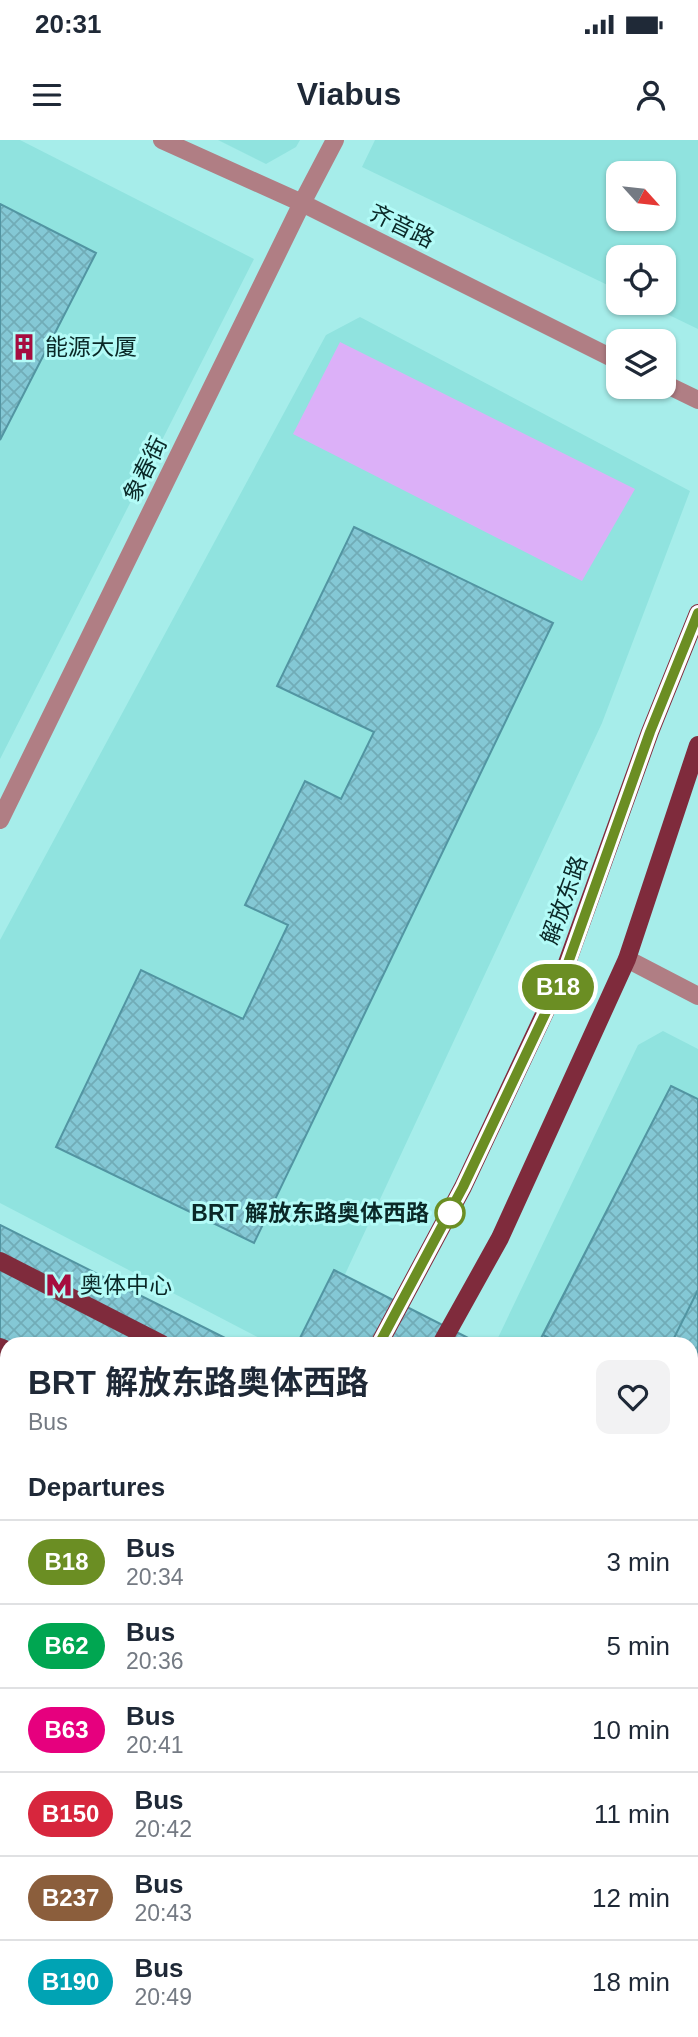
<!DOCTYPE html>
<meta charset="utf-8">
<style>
:root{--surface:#fff;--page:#f2f2f3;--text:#1f2937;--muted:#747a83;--line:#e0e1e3}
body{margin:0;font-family:Arial,"Noto Sans SC",sans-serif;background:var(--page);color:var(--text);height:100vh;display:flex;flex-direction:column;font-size:26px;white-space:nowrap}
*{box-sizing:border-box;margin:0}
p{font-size:23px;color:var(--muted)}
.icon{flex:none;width:38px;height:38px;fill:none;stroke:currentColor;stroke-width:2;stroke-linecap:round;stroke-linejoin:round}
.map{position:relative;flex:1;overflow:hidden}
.details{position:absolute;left:0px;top:1197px;width:698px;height:700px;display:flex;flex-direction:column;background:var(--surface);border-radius:21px 21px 0 0;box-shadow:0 2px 5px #0004}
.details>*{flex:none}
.badge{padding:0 14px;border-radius:23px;font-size:24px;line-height:46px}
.needle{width:46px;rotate:117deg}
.fabs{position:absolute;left:606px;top:21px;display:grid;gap:14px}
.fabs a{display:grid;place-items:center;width:70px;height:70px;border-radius:14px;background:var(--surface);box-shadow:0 2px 5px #0004;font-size:35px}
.map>.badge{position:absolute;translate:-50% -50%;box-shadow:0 0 0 4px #fff}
h2{padding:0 28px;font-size:26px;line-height:63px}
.round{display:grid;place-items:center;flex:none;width:74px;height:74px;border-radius:14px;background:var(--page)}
.headline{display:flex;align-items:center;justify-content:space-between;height:119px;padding:0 28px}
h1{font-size:33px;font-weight:700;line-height:52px}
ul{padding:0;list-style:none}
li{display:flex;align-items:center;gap:21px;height:84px;padding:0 28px;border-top:2px solid var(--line)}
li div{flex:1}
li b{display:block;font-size:26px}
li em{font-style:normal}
li .badge{min-width:77px;font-weight:700;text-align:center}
.status{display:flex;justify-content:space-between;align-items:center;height:49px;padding:0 35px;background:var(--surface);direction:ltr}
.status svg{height:19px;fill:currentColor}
header{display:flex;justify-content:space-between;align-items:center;height:91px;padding:0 28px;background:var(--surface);font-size:32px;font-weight:700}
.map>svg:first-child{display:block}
.built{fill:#90e3df;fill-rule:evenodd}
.garden{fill:#dcb0f8}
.building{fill:url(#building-cross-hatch);stroke:#5295a2;stroke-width:2}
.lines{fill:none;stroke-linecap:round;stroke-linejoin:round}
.minor{stroke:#b07e84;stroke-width:18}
.major{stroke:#7f2b3c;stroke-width:18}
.line-casing{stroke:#fff;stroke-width:16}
.line{stroke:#6b8e23;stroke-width:10}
.stop-dot{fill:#fff;stroke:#6b8e23;stroke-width:3.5}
.labels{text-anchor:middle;stroke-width:6;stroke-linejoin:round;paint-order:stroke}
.street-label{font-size:23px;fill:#0a2827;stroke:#b3fbf7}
.poi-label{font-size:23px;fill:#0a2827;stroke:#b3fbf7;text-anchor:start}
.stop-label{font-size:23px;font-weight:bold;fill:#0a2827;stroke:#b3fbf7;text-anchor:end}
</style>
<div class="status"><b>20:31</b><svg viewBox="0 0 49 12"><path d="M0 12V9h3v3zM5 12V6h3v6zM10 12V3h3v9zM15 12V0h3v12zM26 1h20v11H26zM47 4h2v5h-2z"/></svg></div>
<header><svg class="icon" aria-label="menu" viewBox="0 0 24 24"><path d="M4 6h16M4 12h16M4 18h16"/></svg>Viabus<svg class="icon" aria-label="person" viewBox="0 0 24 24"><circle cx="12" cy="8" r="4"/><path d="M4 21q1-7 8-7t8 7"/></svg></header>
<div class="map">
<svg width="698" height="1897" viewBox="0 0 698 1897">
<defs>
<pattern id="building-cross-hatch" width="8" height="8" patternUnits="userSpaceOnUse" patternTransform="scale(1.75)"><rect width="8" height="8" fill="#84c8d5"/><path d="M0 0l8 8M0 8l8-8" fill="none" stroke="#71acb7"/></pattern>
</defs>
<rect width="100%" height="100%" fill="#a6edea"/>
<path class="built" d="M0,0H20L254,119L0,619Z
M218,0H300L296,7L266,24Z
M375,0H698V189L644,163H663V117H618V150L362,27ZM618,33H663V79H618Z
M360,177L690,351L602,583L327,1173L313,1191L286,1202H267L0,1063V800L326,195Z
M663,891L698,909V1391L691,1388V1204H495L638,905Z
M0,1274L7,1277V1664L0,1678Z
M691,1606L698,1609V1897H141L144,1890H691Z"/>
<path class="garden" d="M340,202L635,349L582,441L293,294Z"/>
<path class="building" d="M0,64L96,113L0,300Z
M354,387L553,483L254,1103L56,1007L141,830L243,879L288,785L245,765L305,641L341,659L374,592L277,546Z
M671,946L698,959V1365L691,1362V1204H538Z
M671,946L698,959V1150L671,1204H561L543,1195Z
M0,1085L237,1204H7V1237L0,1234Z
M334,1130L480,1204H297Z
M0,1384L7,1387V1437L0,1451Z
M0,1384L7,1387V1587L0,1601Z
M691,1701L698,1705V1897L556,1896L559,1890H691Z
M698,1723V1897H612L616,1890H691V1737Z
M219,1890H315L312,1897H215Z
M315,1890H412L403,1897H312Z"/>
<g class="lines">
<path class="minor" d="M162,0L302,63L618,221
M663,243L698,260
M0,680L302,63L335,0
M627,819L698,856
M0,1864L7,1868"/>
<path class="major" d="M0,1121L162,1204
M379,1204L463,1047L563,834L650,592L698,473
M441,1204L500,1098L627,819L698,605
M0,1207L7,1210
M691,1454L698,1458
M691,1533L698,1536
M9,1897L12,1890
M72,1897L76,1890"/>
</g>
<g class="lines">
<defs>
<path id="line" d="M379,1204L463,1047L564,834L650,592L698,473"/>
</defs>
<use href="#line" class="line-casing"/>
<use href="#line" class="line"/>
</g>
<defs>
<symbol id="building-bare" viewBox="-9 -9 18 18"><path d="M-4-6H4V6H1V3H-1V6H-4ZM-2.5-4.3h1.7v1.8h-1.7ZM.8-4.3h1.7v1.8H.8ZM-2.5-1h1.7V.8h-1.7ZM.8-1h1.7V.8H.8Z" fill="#a60d3f" stroke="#b3fbf7" stroke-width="2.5" paint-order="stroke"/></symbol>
<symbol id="metro-bare" viewBox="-9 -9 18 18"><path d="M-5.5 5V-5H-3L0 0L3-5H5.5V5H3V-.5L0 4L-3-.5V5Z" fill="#a60d3f" stroke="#b3fbf7" stroke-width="2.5" paint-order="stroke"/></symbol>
</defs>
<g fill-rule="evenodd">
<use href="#building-bare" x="5" y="188" width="38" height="38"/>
<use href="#metro-bare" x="40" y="1126" width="38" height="38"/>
</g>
<circle class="stop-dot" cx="450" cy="1073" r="14"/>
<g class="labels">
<g class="street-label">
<text transform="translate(402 86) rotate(26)" y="8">齐音路</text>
<text transform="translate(145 329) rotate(-64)" y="8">象春街</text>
<text transform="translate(564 760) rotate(-70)" y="8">解放东路</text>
</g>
<g class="poi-label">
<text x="45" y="215">能源大厦</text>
<text x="80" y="1153">奥体中心</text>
</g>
<g class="stop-label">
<text x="429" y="1081">BRT 解放东路奥体西路</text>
</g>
</g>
</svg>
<div class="fabs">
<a><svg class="needle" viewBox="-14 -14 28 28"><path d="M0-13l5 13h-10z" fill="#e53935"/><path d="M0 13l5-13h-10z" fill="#747a83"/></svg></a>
<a><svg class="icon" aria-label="locate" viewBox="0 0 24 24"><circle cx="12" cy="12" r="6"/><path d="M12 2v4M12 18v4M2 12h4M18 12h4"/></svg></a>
<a><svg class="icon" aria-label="layers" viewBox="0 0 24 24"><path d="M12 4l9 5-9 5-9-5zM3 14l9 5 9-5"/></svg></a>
</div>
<b class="badge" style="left:558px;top:847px;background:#6b8e23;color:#fff">B18</b>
<section class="details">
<div class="headline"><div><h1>BRT 解放东路奥体西路</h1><p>Bus</p></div><a class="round"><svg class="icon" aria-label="heart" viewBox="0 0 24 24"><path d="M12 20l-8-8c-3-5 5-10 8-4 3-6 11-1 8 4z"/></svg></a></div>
<h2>Departures</h2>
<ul>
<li><span class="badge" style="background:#6b8e23;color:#fff">B18</span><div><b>Bus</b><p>20:34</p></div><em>3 min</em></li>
<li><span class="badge" style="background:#00a651;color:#fff">B62</span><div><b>Bus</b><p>20:36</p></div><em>5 min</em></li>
<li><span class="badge" style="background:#e6007e;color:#fff">B63</span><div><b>Bus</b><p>20:41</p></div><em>10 min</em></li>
<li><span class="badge" style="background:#d7263d;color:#fff">B150</span><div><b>Bus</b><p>20:42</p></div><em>11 min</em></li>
<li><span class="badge" style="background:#8b5e3c;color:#fff">B237</span><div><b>Bus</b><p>20:43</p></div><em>12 min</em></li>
<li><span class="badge" style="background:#00a3b4;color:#fff">B190</span><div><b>Bus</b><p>20:49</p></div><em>18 min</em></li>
</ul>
</section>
</div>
